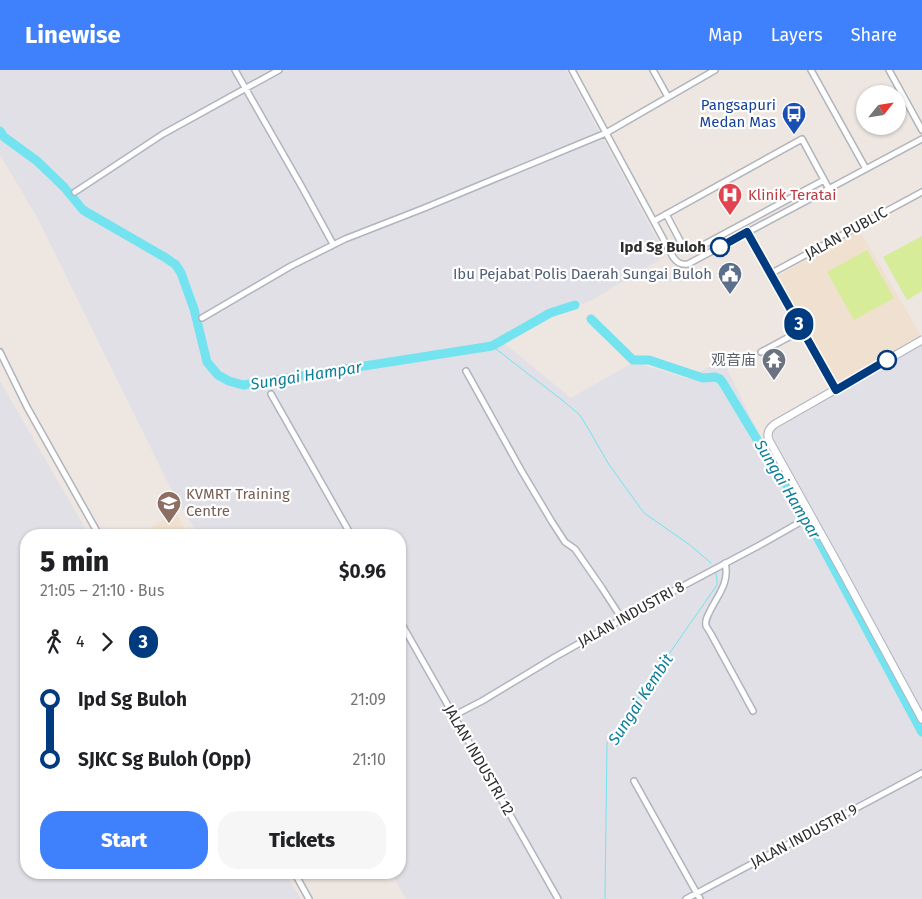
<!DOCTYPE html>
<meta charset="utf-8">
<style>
:root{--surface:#fff;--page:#f6f6f6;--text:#202124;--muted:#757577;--accent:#3f81fc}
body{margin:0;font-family:"Fira Sans","Noto Sans SC",sans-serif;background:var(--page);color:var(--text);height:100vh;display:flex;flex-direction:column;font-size:19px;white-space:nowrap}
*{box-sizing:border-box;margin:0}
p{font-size:16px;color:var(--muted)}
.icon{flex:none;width:28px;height:28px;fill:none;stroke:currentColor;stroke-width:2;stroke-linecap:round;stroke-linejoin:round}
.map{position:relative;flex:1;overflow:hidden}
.sheet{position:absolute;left:20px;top:459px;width:386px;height:350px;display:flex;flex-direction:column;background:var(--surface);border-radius:20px;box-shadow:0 1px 4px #0004}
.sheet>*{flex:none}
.badge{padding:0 10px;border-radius:16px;font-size:18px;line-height:32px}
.needle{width:32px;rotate:60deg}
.buttons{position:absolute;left:856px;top:15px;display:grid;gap:10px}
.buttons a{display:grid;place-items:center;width:50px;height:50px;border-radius:50%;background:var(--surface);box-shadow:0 1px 4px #0004;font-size:25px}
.map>.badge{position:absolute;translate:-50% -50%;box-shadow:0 0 0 2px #fff}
.legs{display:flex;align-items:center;gap:8px;height:55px;padding:0 20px;font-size:16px}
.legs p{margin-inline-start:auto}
.overview{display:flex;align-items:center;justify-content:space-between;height:85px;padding:0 20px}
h1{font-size:28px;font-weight:800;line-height:38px}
.cta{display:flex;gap:10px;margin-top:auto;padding:10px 20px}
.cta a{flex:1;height:58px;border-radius:20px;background:var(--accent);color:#fff;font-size:20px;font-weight:800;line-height:58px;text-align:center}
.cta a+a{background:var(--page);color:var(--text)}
ul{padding:0 20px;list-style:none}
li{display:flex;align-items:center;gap:18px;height:60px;font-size:19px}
li i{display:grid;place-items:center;width:8px;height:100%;margin:0 6px;background:currentColor}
li i::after{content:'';width:12px;height:12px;margin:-6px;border:4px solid;border-radius:50%;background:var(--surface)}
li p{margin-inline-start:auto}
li:first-child i{background:linear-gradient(#0000 50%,currentColor 0)}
li:last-child i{background:linear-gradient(currentColor 50%,#0000 0)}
header{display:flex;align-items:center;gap:30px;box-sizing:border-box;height:70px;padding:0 25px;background:var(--accent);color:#fff}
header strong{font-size:24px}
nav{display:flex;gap:28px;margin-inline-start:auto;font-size:18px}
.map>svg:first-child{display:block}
.industrial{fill:#e1e0e7}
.education{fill:#f0e0cf}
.pitch{fill:#d6ec98}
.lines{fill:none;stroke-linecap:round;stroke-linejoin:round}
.stream{stroke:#73e3f0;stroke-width:1}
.river{stroke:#73e3f0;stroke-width:9}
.street-casing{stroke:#b0b4bd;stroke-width:8}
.secondary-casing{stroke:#b0b4bd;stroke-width:9}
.street{stroke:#fff;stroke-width:5}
.secondary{stroke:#fff;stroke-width:7}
.line-1-casing{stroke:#fff;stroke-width:11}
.line-1{stroke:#003b80;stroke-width:8}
.stop-1-dot{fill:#fff;stroke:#003b80;stroke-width:2.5}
.labels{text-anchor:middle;stroke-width:4.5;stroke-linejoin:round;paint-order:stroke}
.transit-label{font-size:15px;fill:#164399;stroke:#fff;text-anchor:end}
.health-label{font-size:15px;fill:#be3a42;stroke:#fff;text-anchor:start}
.street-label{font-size:15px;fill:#2d2d2d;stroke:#fff}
.stop-label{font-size:15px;font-weight:bold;fill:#2d2d2d;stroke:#fff;text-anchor:end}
.service-label{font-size:15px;fill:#4e5e75;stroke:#fff;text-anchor:end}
.worship-label{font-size:15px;fill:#5b616d;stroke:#fff;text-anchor:end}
.education-label{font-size:15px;fill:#785e54;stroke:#fff;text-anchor:start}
.water-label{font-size:16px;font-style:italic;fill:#0c809a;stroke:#fff}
</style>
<header>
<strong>Linewise</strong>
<nav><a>Map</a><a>Layers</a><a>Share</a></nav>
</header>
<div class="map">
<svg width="922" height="829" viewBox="0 0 922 829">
<rect width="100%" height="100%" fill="#eee6e0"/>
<path class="industrial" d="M0,0H566L666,186L592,230L549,247L504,273L571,328L634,292L688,309L722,289L761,368L922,274V829H406L391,803L400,802V465H198L169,415L37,147L0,85Z
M0,311L89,465H26V802L285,803L301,829H0Z"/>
<path class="education" d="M859,159L921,266L843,311H837L776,207Z
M176,443L188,465H138Z"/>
<path class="pitch" d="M922,166V221L907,230L883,187Z
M867,180L894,228L854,250L827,202Z"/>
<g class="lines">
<path class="stream" d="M492,276L562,330L580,345L592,365L608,393L644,443L690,475L711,493
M605,829L607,673L717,515V509L716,503"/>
<path class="river" d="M0,61L4,67L37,91L64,117L83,140L166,188L176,195L181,203L194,239L207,292L218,305L229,311L243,315L492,276L550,243L575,235
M591,249L633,290H649L703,308L715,307L720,309L723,313L767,386L772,390L815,463L922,662"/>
<defs>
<path id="street" d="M235,0L303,119L333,174
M572,0L673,187C677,193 681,195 688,194L922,69
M653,0L668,27
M811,0L866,99
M889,0L922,60
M75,122L163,64L279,0
M666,144L685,180H694L824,110
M654,151L802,69L829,119
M747,162L836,320
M770,204L922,122
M202,248L291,196L345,169L422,139L606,63L715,0
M0,282L27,337L99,465
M761,282L802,260
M466,301L521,400L552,452L565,472L575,479L602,518L622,549
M271,324L351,465
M725,493C730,512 718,525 710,541C707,547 705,550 706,556L711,564L753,641
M400,551L558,829
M453,646L482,631L555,587L649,534L760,475L811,446
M634,711L700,829
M294,802L309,829
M686,829L922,703"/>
<path id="secondary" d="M922,270L775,354C768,359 766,365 770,372L838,494L922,649"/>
</defs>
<use href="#street" class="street-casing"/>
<use href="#secondary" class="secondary-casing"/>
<use href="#street" class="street"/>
<use href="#secondary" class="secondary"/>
</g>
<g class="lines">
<defs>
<path id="line-1" d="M720,177L747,162L836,320L887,290"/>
</defs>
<use href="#line-1" class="line-1-casing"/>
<use href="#line-1" class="line-1"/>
</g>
<defs>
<symbol id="bus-pin" viewBox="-11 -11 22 30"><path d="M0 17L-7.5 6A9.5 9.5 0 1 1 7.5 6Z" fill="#1a4fb4" stroke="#fff"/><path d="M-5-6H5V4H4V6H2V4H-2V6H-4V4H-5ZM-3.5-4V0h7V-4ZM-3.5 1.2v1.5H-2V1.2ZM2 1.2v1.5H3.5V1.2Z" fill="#fff"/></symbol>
<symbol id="hospital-pin" viewBox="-11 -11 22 30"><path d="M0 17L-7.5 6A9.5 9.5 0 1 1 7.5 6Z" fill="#e0444e" stroke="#fff"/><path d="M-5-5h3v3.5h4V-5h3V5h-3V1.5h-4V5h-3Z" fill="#fff"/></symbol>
<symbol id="civic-pin" viewBox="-11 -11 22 30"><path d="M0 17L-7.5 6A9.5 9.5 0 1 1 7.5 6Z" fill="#5c6f8a" stroke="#fff"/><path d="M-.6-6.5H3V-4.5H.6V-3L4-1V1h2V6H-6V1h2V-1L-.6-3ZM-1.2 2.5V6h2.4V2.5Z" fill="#fff"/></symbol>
<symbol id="temple-pin" viewBox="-11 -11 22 30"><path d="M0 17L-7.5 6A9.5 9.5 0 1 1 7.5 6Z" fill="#6b7280" stroke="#fff"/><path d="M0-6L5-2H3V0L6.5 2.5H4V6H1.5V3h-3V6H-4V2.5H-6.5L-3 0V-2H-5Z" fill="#fff"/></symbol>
<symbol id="school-pin" viewBox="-11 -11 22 30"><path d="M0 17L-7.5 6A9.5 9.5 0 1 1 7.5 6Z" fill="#8d6e63" stroke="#fff"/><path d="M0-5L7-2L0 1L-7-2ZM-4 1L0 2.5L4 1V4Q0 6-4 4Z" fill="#fff"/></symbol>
</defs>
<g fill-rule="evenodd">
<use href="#bus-pin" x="780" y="30" width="28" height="38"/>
<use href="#hospital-pin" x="716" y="111" width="28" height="38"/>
<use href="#civic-pin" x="716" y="190" width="28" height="38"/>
<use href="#temple-pin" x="760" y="276" width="28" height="38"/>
<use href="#school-pin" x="155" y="419" width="28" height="38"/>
</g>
<g class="stop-1-dot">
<circle cx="720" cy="177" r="9"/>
<circle cx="887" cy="290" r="9"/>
</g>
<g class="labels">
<g class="transit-label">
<text x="776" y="40">Pangsapuri<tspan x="776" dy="17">Medan Mas</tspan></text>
</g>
<g class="health-label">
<text x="748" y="130">Klinik Teratai</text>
</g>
<g class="street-label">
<text transform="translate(846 163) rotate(-29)" y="5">JALAN PUBLIC</text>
<text transform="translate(631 544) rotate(-29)" y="5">JALAN INDUSTRI 8</text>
<text transform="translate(479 690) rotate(60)" y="5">JALAN INDUSTRI 12</text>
<text transform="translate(804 766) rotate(-28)" y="5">JALAN INDUSTRI 9</text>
</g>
<g class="stop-label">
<text x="706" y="182">Ipd Sg Buloh</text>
</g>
<g class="service-label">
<text x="712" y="209">Ibu Pejabat Polis Daerah Sungai Buloh</text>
</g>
<g class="worship-label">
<text x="756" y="295">观音庙</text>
</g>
<g class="education-label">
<text x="186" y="429">KVMRT Training<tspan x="186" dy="17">Centre</tspan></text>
</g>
<g class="water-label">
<text transform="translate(306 305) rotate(-9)" y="6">Sungai Hampar</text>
<text transform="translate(788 419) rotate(59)" y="6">Sungai Hampar</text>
<text transform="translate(640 629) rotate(-57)" y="6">Sungai Kembit</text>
</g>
</g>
</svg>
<div class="buttons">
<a><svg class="needle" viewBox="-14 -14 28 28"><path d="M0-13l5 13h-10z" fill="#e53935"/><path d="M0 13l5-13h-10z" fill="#757577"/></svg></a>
</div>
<b class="badge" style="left:799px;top:254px;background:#003b80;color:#fff">3</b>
<section class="sheet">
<div class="overview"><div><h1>5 min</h1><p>21:05 – 21:10 · Bus</p></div><b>$0.96</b></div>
<div class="legs"><svg class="icon" aria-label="walk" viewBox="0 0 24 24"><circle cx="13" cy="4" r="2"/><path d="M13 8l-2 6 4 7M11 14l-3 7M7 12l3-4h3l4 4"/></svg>4<svg class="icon" aria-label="forward" viewBox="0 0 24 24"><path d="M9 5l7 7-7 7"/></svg><b class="badge" style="background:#003b80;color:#fff">3</b></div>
<ul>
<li><i style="color:#003b80"></i><b>Ipd Sg Buloh</b><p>21:09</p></li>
<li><i style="color:#003b80"></i><b>SJKC Sg Buloh (Opp)</b><p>21:10</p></li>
</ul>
<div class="cta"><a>Start</a><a>Tickets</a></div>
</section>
</div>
